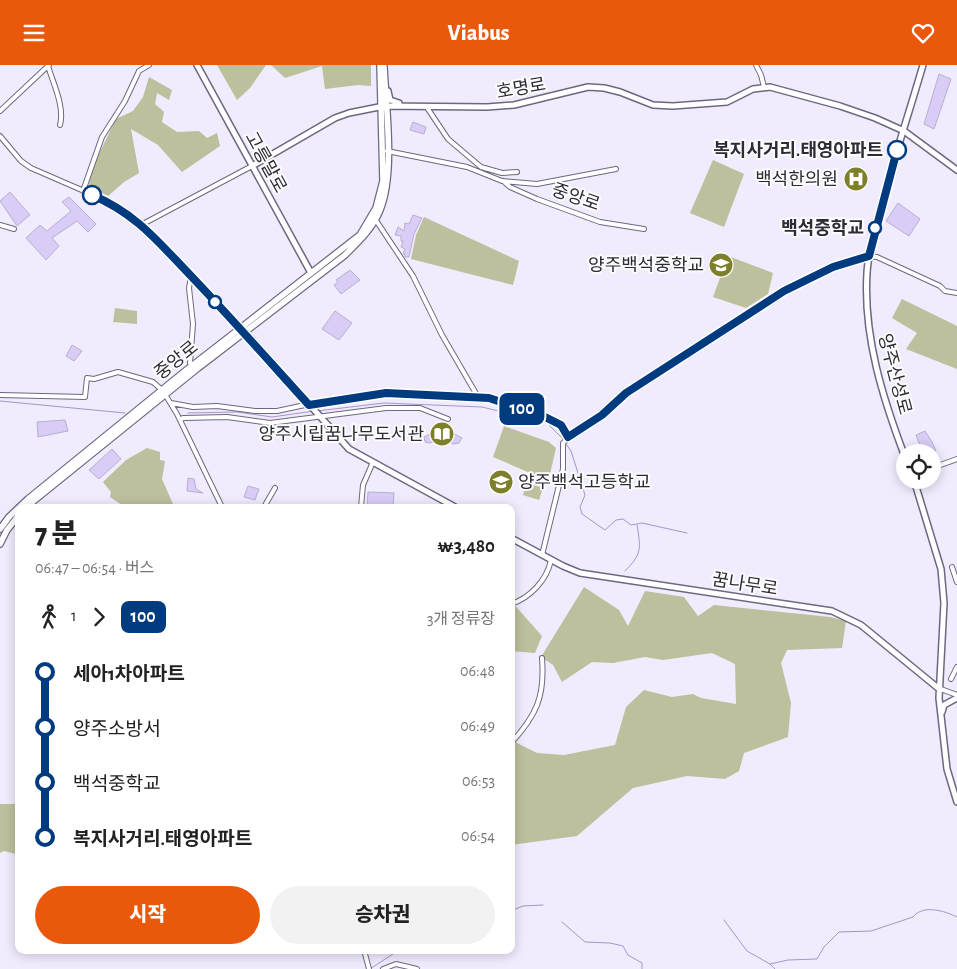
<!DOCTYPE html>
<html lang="ko">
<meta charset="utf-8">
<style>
:root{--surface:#fff;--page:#f2f2f2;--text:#222;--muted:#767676;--accent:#ea580c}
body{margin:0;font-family:"Alegreya Sans","Noto Sans KR",sans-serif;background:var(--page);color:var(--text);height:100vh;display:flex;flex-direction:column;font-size:19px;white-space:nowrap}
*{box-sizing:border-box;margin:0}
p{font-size:16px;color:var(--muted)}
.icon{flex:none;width:28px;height:28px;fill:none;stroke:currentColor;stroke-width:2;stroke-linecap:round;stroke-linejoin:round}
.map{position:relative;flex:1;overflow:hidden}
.side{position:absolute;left:15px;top:439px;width:500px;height:450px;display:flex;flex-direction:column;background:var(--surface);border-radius:10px;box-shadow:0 2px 12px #0003}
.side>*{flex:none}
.badge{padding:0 10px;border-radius:8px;font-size:18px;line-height:32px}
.fabs{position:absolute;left:896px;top:379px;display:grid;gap:10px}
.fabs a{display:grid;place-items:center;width:45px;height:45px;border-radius:50%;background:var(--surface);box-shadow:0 2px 12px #0003;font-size:25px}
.map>.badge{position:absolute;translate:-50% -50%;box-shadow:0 0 0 2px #fff}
.legs{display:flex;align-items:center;gap:8px;height:55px;padding:0 20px;font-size:16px}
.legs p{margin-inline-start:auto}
.headline{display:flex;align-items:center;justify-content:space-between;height:85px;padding:0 20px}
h1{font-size:28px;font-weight:800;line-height:38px}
.action{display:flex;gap:10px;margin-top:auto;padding:10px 20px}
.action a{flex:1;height:58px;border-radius:30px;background:var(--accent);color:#fff;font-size:20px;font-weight:800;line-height:58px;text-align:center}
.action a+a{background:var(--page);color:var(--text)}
ul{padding:0 20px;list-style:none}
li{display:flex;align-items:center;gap:18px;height:55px;font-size:19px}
li i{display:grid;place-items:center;width:8px;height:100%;margin:0 6px;background:currentColor}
li i::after{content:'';width:12px;height:12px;margin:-6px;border:4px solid;border-radius:50%;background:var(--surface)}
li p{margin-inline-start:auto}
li:first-child i{background:linear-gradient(#0000 50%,currentColor 0)}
li:last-child i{background:linear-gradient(currentColor 50%,#0000 0)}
header{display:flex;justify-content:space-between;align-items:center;height:65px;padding:0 20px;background:var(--accent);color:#fff;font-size:22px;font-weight:800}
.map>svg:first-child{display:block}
.green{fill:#bdbf9d}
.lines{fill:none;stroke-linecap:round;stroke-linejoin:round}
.stream{stroke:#a696ca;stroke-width:1}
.building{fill:#d9ccf7;stroke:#b8b0cc}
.minor-casing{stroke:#6e6781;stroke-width:6}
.tertiary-casing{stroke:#6e6781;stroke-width:8}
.secondary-casing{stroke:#6e6781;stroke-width:8}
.minor{stroke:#fff;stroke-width:4}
.tertiary{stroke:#fff;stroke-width:5}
.secondary{stroke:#fff;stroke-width:5.5}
.line-1-casing{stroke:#fff;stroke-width:11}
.line-1{stroke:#003b80;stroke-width:8}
.stop-1-dot{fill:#fff;stroke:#003b80;stroke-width:2.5}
.labels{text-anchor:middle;stroke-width:4;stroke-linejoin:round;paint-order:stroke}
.street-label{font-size:18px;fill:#2e2a36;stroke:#fcfcfc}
.stop-label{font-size:18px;font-weight:bold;fill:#2e2a36;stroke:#fcfcfc;text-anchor:end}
.poi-label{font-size:18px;fill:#2e2a36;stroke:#fcfcfc;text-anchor:end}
</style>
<header><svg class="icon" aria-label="menu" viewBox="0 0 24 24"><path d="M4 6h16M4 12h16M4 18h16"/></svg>Viabus<svg class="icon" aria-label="heart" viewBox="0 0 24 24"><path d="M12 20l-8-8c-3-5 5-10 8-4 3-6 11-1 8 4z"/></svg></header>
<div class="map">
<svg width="957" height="904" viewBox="0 0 957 904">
<rect width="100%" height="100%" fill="#f0ebfd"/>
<path class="green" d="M217,0H266L250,23L237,35Z
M271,0H371V21L358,20L325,24L322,1L285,13Z
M149,12L172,25L169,35L157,28L155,39L164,47L162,57L177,67L199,66L207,73L217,68L220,81L182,107L158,80L131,64L139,108L124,117L108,131L89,121L91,105L116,54L133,46L143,32Z
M713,95L744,109L724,162L690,148Z
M424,152L519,196L513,220L411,194L416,170Z
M728,191L773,208L768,229L746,243L713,232Z
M902,234L957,261V304L906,284L917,268L892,253Z
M115,243L137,246V259L113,257Z
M504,361L549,377L556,383L550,409L539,408L537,411L493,392Z
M147,383L160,387V395L165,396L162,414L173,439L168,442H125L110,432L111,427L103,417L126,395Z
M527,417L543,423L539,435L523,430Z
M584,522L619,545L628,561L645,526L684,532L698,551L714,540L830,552L846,556L842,583L787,585L781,598L791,638L788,672L744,688L739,706L725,714L687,711L633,723L577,771L511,780V675L537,688L564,690L615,680L626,642L644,625L672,632L693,629L701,633L736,639L735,599L712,588L663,595L645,592L613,598L592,597L562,617L553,600L541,592Z
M511,536L542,571L535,588L511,586Z
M0,739H19V790L4,786L0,788Z"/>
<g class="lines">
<path class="stream" d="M0,336L125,348
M317,346L384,338L482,342L547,358L564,375
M188,348L237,347L272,352L314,346
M566,379L571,386L585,430L580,442L582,449L605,465L616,455L623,454L631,460L642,458L687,468
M625,506C642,489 641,484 637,460
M511,846L523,841L543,840
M724,855L747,886L770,899L788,895L817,894L824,882L839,867L871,866L913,852C923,839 945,846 957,852
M562,857L585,877L610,878L623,881L628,890L642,898V904
M770,899L775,904
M370,904L399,885"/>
</g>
<path class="building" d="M939,9L951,14L934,64L924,59Z
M413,57L426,62L424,69L410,65Z
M10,127L30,150L17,161L0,136Z
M69,132L96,159L88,167L77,156L52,173L59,181L46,195L26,173L40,160L47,166L71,146L62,137Z
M898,138L920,154L909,171L886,156Z
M413,150L422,153L414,169L409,192H405V189H403L405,184L401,182L403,176H401V171L395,170L398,162L404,166L405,158L409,159Z
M350,205L360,215L341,229L334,220L338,217L336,215Z
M335,246L352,258L339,275L322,264Z
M72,280L82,286L74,296L66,291Z
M65,355L68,366L38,372L37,357Z
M448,359L449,366L462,373L459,378L453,379L440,372L439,375L430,378L425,377L424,372L438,365V360Z
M925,366L932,377L936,386L923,388L916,370Z
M112,384L121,394L99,414L89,405Z
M188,413L194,414L196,424L203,428L187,426Z
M248,421L259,424L255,435L244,432Z
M368,427L394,428L393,442H367Z"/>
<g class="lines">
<defs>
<path id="minor" d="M756,0L761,10L764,22
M48,1C53,18 65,42 60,60
M426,41L448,74L481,102L502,108L517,107
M0,46L49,0
M0,71L21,96L31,103L114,139L129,149L164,182L241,263
M387,86L467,102L502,116L537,119L616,104
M503,116L510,122L537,134L600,157L644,164
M83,126L102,72L125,36L139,6L149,0
M375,154L413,211L442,270L478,332
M0,160L14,164
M141,160L252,101
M191,212L189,223L193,259L190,298L192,301
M0,330L85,332L87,313L94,314L118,307L153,317L163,326L177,349L222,442
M171,338L193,342L217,341L255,346H277L328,335L386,328L473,331L489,333L543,351L561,360L568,372
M180,355L183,353L227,352L270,358L386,343H420L448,354
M932,403L957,394
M264,442L275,423
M361,442L363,420L373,397
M542,490L563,404V378C575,365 590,359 603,349C611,342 618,334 626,328C644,315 665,304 684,292C723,266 832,184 877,192L940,221L945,226L957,228
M952,502L957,517
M511,539C530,533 547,515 551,495
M951,614L957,602
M938,623L957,630
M511,678C537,650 545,631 542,593
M364,885L369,904
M383,904L396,899L417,904"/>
<path id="tertiary" d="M197,0L311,208
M388,26L390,35L399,38
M252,101L335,53L349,48L384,41L487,42L514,40L588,22L604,23L620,27L653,40L673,41L727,37L753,24L770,22L840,41L875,53L904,66L957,105
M243,265L349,384L455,442
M905,392C883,334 863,271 867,208C868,187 875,166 880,145C893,96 909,48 923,0
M914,415L941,504L944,538L939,633L947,704L957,737
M511,473L563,501L580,508L832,546L861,560L938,623
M942,647L944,640L957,633"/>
<path id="secondary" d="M26,442L198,303L345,190C358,177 373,163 380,145C395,108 386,43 384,2
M0,464L9,452L28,434L184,307L360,170L376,143L383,116L380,0
M0,479L7,465L19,450"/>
</defs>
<use href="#minor" class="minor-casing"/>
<use href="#tertiary" class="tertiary-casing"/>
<use href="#secondary" class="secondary-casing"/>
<use href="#minor" class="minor"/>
<use href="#tertiary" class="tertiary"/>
<use href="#secondary" class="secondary"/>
</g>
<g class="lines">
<defs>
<path id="line-1" d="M92,130C137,149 159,178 192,212C232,254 270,297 309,340L386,328L489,333L543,351L561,360L568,372L602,350L626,328L784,226L833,202L869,191L897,85"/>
</defs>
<use href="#line-1" class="line-1-casing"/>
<use href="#line-1" class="line-1"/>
</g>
<defs>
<symbol id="hospital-disc" viewBox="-11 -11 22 22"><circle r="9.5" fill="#7e7f29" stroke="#fcfcfc"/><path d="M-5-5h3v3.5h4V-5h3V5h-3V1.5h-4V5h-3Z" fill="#fff"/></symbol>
<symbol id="school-disc" viewBox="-11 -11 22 22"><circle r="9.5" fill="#7e7f29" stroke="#fcfcfc"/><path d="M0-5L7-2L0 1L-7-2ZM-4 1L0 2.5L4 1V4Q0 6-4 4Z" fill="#fff"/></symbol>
<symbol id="library-disc" viewBox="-11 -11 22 22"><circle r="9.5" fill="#7e7f29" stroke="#fcfcfc"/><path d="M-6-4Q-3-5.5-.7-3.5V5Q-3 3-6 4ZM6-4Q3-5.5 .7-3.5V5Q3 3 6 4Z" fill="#fff"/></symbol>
</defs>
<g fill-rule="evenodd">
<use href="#hospital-disc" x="842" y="100" width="28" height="28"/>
<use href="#school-disc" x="707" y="186" width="28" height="28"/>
<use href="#library-disc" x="428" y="355" width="28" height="28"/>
<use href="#school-disc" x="487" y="403" width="28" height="28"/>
</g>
<g class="stop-1-dot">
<circle cx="897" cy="85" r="9"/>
<circle cx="92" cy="130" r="9"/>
<circle cx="875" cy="163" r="6"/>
<circle cx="215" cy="237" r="6"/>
</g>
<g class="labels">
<g class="street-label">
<text transform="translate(521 23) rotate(-10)" y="6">호명로</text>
<text transform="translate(266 97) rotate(61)" y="6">고릉말로</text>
<text transform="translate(576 132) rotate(19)" y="6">중앙로</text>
<text transform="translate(176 295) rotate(-39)" y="6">중앙로</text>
<text transform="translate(895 309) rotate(75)" y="6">양주산성로</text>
<text transform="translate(745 519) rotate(9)" y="6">꿈나무로</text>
</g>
<g class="stop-label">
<text x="883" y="91">복지사거리.태영아파트</text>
<text x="864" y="169">백석중학교</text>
</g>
<g class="poi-label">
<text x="838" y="120">백석한의원</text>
<text x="704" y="206">양주백석중학교</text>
<text x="424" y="375">양주시립꿈나무도서관</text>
<text x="518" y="423" text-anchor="start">양주백석고등학교</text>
</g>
</g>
</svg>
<div class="fabs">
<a><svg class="icon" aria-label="locate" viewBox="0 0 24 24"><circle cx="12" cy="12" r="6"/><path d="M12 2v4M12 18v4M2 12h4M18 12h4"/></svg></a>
</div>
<b class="badge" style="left:522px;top:344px;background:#003b80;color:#fff">100</b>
<section class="side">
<div class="headline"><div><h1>7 분</h1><p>06:47 – 06:54 · 버스</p></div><b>₩3,480</b></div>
<div class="legs"><svg class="icon" aria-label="walk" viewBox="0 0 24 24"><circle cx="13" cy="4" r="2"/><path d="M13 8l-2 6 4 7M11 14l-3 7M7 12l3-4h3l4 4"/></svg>1<svg class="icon" aria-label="forward" viewBox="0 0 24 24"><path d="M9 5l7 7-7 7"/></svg><b class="badge" style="background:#003b80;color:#fff">100</b><p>3개 정류장</p></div>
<ul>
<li><i style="color:#003b80"></i><b>세아1차아파트</b><p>06:48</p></li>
<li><i style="color:#003b80"></i><span>양주소방서</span><p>06:49</p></li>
<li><i style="color:#003b80"></i><span>백석중학교</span><p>06:53</p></li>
<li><i style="color:#003b80"></i><b>복지사거리.태영아파트</b><p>06:54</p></li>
</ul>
<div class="action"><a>시작</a><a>승차권</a></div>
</section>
</div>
